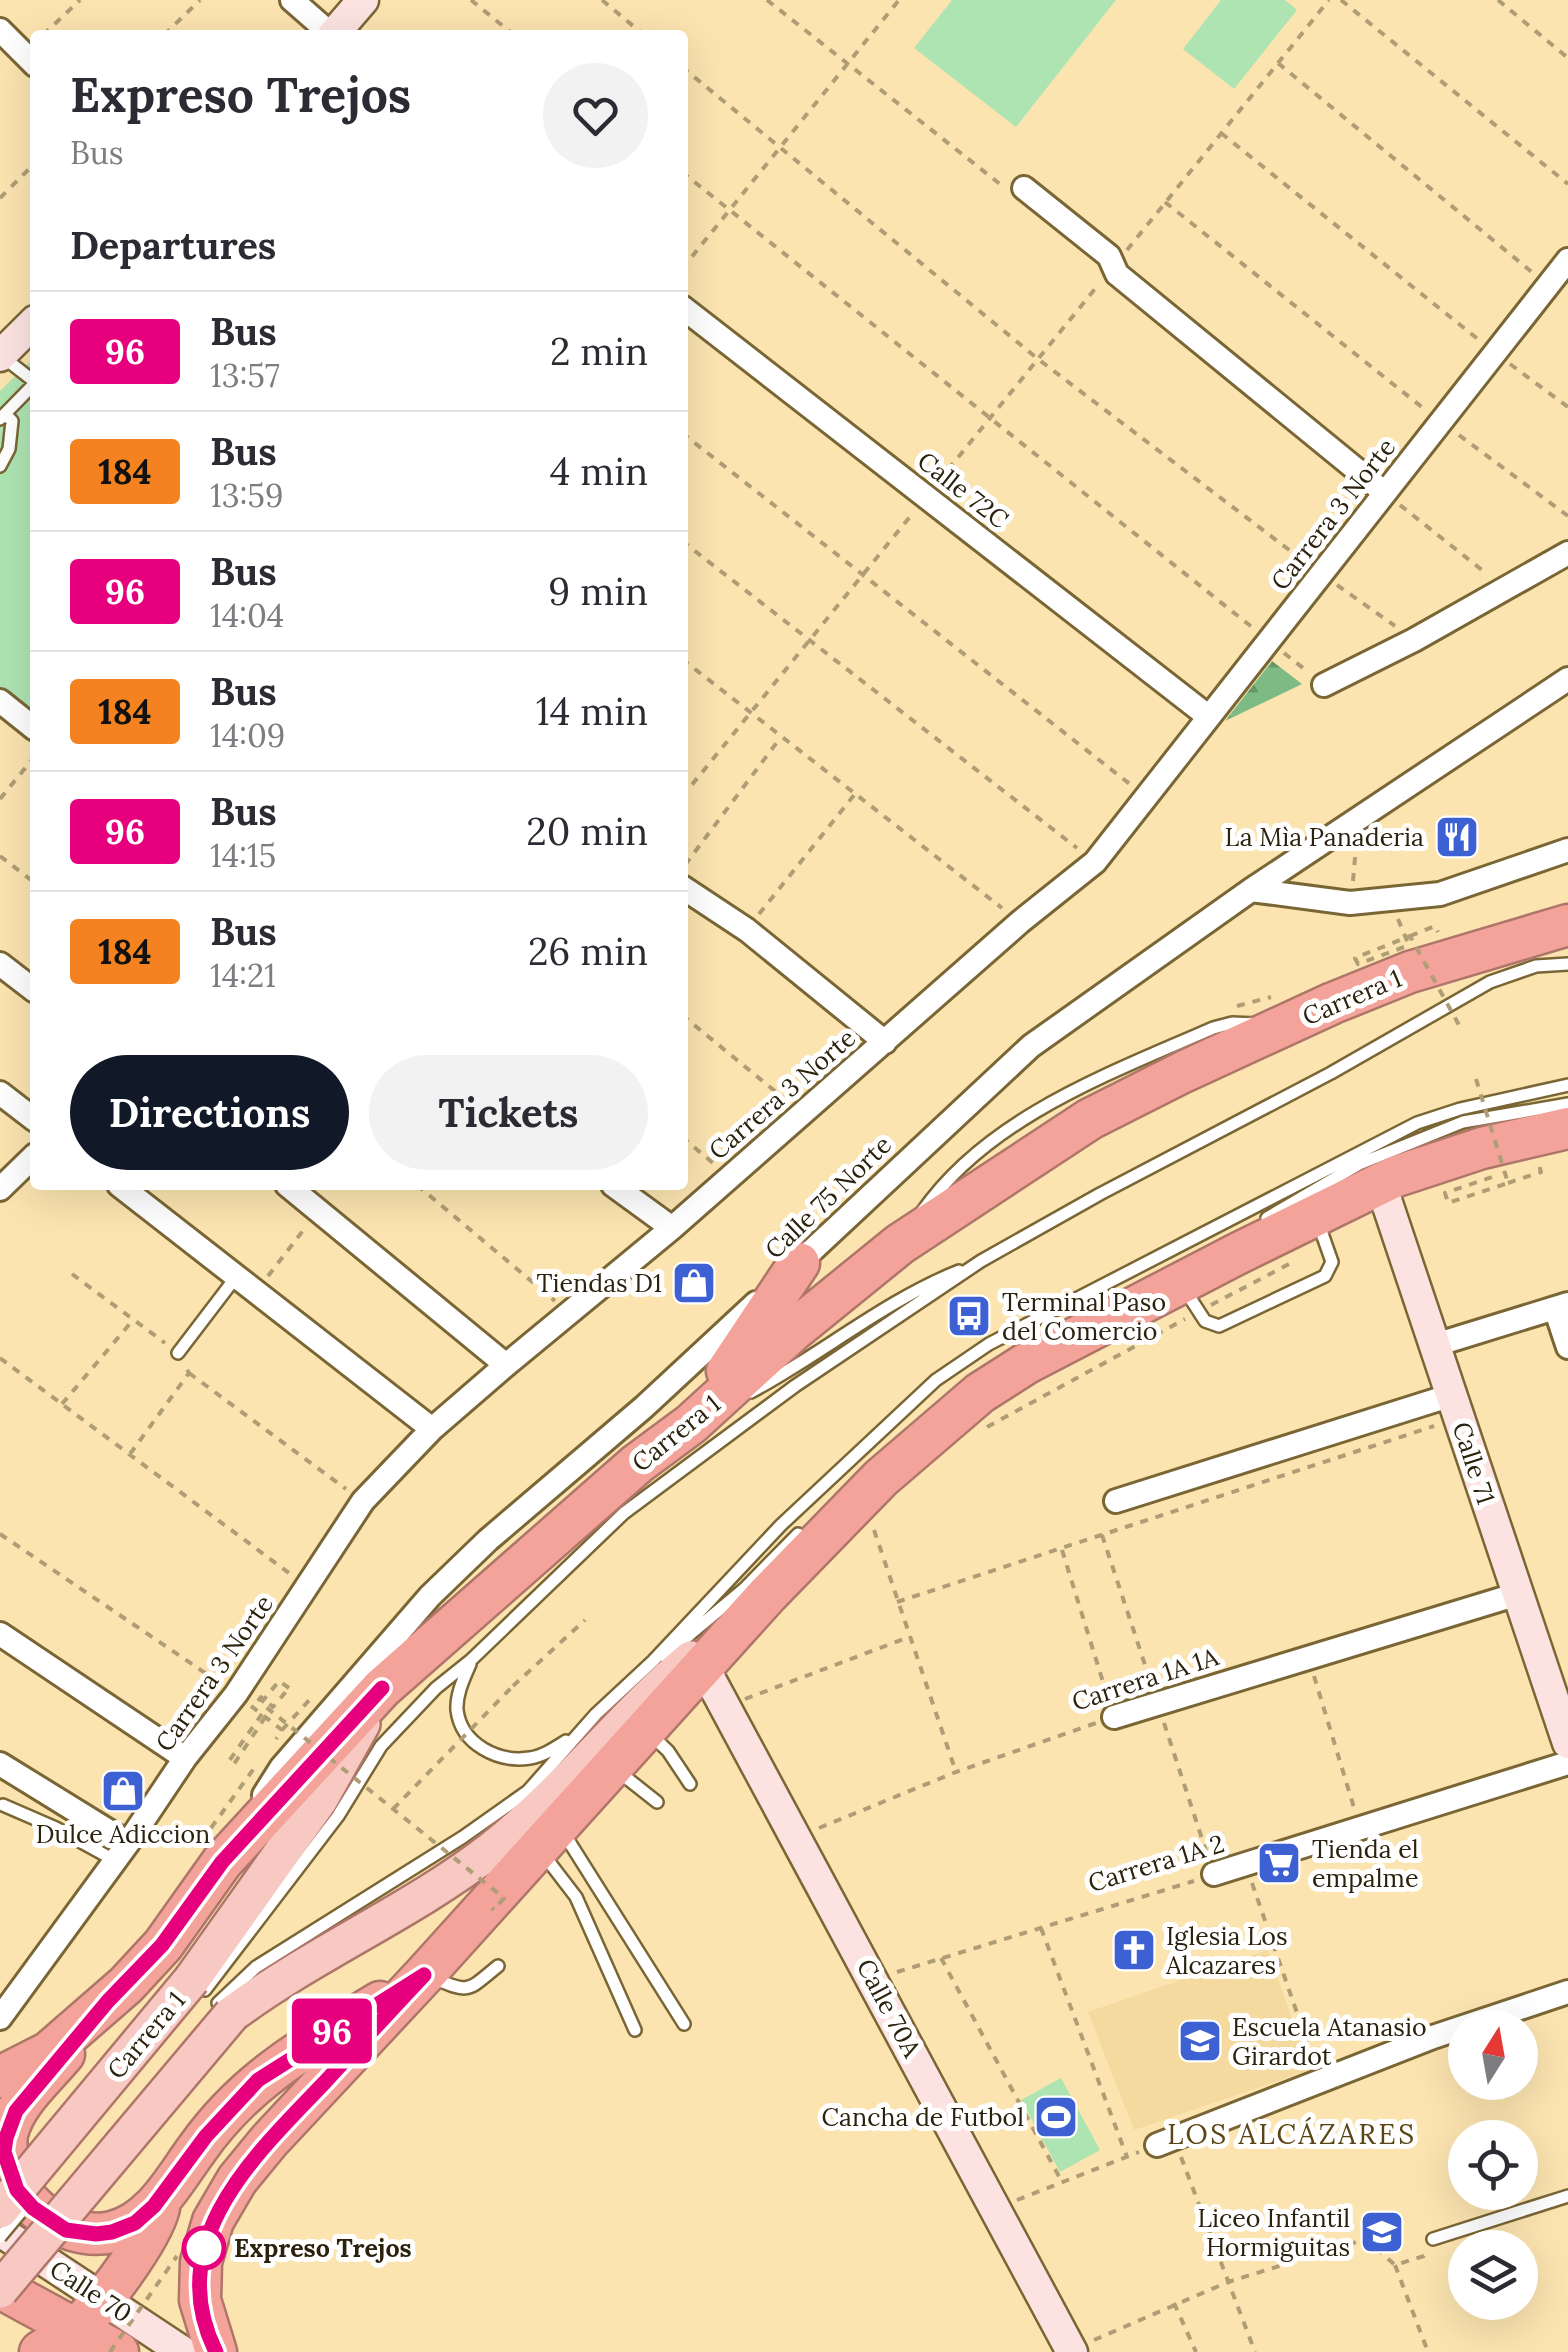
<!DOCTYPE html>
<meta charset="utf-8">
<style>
:root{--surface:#fff;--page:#f2f2f3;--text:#2b2b33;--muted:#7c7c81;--line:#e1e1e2;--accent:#111827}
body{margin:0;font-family:Lora,serif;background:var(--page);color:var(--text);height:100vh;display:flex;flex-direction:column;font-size:38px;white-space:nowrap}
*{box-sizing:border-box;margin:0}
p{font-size:32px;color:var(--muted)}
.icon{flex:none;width:55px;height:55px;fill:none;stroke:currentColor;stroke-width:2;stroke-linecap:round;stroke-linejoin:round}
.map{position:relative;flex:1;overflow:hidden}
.panel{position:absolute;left:30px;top:30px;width:658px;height:1160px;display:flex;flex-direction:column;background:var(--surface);border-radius:10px;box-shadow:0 10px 40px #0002}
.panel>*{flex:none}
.badge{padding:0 20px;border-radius:8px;font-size:35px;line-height:65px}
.needle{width:65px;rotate:11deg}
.tools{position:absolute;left:1448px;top:2010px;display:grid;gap:20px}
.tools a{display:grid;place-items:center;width:90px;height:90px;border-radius:50%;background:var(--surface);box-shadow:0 10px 40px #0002;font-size:50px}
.map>.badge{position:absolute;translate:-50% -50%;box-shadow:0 0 0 5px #fff}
h2{padding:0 40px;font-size:38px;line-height:90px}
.round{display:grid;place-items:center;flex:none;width:105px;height:105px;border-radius:52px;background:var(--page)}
.headline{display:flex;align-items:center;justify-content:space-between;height:170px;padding:0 40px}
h1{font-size:48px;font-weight:800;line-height:75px}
.cta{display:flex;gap:20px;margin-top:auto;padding:20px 40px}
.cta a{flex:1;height:115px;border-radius:60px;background:var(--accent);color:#fff;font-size:40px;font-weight:800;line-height:115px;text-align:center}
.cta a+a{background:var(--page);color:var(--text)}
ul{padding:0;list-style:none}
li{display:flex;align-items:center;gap:30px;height:120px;padding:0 40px;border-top:2px solid var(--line)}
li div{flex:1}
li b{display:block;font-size:38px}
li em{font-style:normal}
li .badge{min-width:110px;font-weight:700;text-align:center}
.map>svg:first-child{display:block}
.built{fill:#f5da9f}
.green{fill:#aee4b2}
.forest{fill:url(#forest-firs)}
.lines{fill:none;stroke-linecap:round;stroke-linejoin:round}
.lane-casing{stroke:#7a6635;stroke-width:16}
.street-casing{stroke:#7a6635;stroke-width:28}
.secondary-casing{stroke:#7a6635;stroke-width:35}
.primary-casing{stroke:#ae7669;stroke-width:40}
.highway-casing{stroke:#ae7669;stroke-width:45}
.path{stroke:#af9d75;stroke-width:4;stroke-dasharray:8 8;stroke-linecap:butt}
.lane{stroke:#fff;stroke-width:11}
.street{stroke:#fff;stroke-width:22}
.secondary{stroke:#fce3e1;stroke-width:30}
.primary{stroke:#f8c8c2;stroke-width:35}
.highway{stroke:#f4a39a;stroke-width:40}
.lane-bridge-casing{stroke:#7a6635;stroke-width:16;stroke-linecap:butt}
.primary-bridge-casing{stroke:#ae7669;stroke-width:40;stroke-linecap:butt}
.path-bridge{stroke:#af9d75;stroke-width:4;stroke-dasharray:8 8;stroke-linecap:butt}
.lane-bridge{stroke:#fff;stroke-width:11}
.primary-bridge{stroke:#f8c8c2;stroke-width:35}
.line-casing{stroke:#fff;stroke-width:22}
.line{stroke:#e6007e;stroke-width:15}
.stop-dot{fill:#fff;stroke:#e6007e;stroke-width:5}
.labels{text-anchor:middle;stroke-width:10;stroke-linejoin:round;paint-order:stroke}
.street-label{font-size:25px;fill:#2b220e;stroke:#fff}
.poi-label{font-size:25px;fill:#2b220e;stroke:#fff;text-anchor:end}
.stop-label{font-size:25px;font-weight:bold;fill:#2b220e;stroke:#fff;text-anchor:start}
.neighbourhood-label{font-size:28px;letter-spacing:2.5px;fill:#5a4614;stroke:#fff}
</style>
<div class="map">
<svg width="1568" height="2352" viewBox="0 0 1568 2352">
<defs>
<pattern id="forest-firs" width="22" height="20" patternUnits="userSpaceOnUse" patternTransform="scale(2.5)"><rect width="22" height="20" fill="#7ebb84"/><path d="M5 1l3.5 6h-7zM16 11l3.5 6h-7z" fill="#67986a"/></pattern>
</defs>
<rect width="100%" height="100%" fill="#fbe4b0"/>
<path class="built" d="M1268,1950L1310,2070L1134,2130L1088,2012Z"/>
<path class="green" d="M952,0H1116L1016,127L914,48Z
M1221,0H1285L1297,10L1234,89L1183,49Z
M35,357V721L0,693V391Z
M1061,2078L1100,2150L1060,2172L1021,2100Z"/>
<path class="forest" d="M1272,661L1302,684L1225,721Z"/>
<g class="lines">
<defs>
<path id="lane" d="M3,357L35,382
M0,419L35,383
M0,466L9,449L12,421L5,414
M922,1212C988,1117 1111,1073 1213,1028L1232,1023L1255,1024
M1267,1218L1359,1164L1463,1122L1568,1104
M1183,1287L1205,1321L1219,1326L1325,1276L1332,1262L1318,1222
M178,1353L236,1277
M751,1392C822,1354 884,1301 959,1271
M664,1656L744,1589L798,1534
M470,1664C464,1678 456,1694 457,1710C461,1744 498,1763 530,1758C543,1756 555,1748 566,1741
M649,1733L668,1751L690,1784
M619,1772L657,1802
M3,1805L56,1828L114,1860
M563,1832L684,2024
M543,1854L576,1897L635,2030
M433,1978C471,1994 467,1991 498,1966
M205,1990L338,1816L381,1746L436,1688L471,1660L624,1513L795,1386L981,1261L1100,1194L1331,1073L1490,982L1536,966L1568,964
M218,2003L256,1967L463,1837L528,1791L596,1714L653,1661L781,1525L936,1380L989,1344L1417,1123L1460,1109L1568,1085
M1433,2239L1568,2196"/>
<path id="street" d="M292,0L332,35
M0,30L35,65
M1024,188L1109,256L1117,274L1385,493
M682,307L1209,717
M1324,685L1414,640L1568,553
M0,701L35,729
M682,887L747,930L885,1042
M1251,890L1350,903L1440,894L1568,850
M0,964L35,991
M0,1093L35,1120
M119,1185L432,1429
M287,1185L506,1365
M613,1185L672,1228
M0,1189L35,1155
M790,1271L1031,1046L1251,890L1568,679
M1555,1308L1568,1347
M1435,1345L1568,1304
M1116,1501L1452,1395
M0,1634L185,1758
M1114,1717L1518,1594
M0,1764L128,1843
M264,1795L281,1768L430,1596L488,1540L644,1407L756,1303
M1214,1874L1568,1763
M0,2018L128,1843L185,1758L236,1694L363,1501L432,1429L506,1365L672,1228L1020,922L1095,862L1568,260
M1157,2145L1433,2037L1568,1992"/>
<path id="secondary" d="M333,35L363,0
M0,356L35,321
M1380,1182L1568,1743
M703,1666L1072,2352
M0,2231L183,2352"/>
<path id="primary" d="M192,1979L320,1799L362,1724
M232,2014C314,1953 411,1912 491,1850C565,1793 620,1718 691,1659"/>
<path id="highway" d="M727,1371L799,1263
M64,2054C43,2079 15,2102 7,2134C0,2191 58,2244 112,2232C153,2222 174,2180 197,2149C246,2079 309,2045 380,2002
M0,2077L49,2052L126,1985L163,1945L222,1862L382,1688L637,1464L691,1424L794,1330L900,1244L1090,1119L1183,1072L1333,1003L1410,972L1568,925
M0,2288L118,2352
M40,2352C50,2345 62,2338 73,2330C99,2310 151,2239 159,2208
M216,2352L200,2300L201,2262L213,2221L237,2180L269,2141L424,1975L768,1594L881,1478L980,1393L1027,1363L1237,1254L1394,1177L1482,1148L1568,1128"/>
</defs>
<use href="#lane" class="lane-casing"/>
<use href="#street" class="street-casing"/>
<use href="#secondary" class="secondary-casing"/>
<use href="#primary" class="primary-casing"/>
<use href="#highway" class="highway-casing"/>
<path class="path" d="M471,0L514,35
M602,0L644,35
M767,0L1005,188
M1341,0L1568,184
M1498,0L1568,58
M43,35L80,0
M164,35L200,0
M1278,63L1533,273
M682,67L1038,359L1305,562
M1221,133L1479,340
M682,172L1253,628
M0,198L35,163
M1165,202L1423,408
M1127,250L1329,0
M682,269L899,0
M1510,364L1568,407
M682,433L1131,785
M1459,435L1568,516
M938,482L1099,284
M1400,505L1487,574
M682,541L1077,848
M1337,585L1395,626
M1284,653L1308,672
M682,659L1002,908
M682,797L913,513
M0,799L35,756
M0,856L35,883
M685,865L781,737
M1353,881L1356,846
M759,914L855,794
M1398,919L1408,943
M1410,936L1435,926L1438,932
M1237,1006L1271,997
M682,1015L787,1101
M682,1137L713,1163
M1508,1183L1541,1172L1539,1165
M417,1185L555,1301
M72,1274L165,1343
M268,1276L305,1228
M1211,1305L1291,1263
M0,1358L289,1573
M189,1373L346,1489
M62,1404L133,1320
M987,1427L1185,1319
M130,1454L189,1373L184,1364
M874,1530L956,1772
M0,1534L220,1683
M1102,1535L1152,1686
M1062,1550L1108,1698
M897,1602L1434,1426
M1314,1676L1355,1811
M513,1686L585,1620
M745,1699L909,1637
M258,1701L261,1697L273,1707L289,1688
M251,1706L282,1730L276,1739
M1164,1723L1208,1857
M282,1730L313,1696
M211,1828L255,1767
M819,1828L956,1772L1096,1723
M1252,1883L1314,2062
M1041,1928L1127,2157
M941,1958L1062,2182
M897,1972L1194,1881
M1181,2157L1255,2352
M1017,2200L1139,2152
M1395,2265L1428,2352
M1174,2303L1196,2352
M1094,2340L1228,2282L1366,2239L1395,2265L1424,2256L1427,2252"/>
<use href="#lane" class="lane"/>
<use href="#street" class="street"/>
<use href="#secondary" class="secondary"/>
<use href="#primary" class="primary"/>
<use href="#highway" class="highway"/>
<defs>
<path id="lane-bridge" d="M0,2237L20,2213"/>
<path id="primary-bridge" d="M0,2210L192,1979
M0,2290L232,2014"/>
</defs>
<use href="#lane-bridge" class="lane-bridge-casing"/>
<use href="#primary-bridge" class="primary-bridge-casing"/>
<path class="path-bridge" d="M1404,947L1358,964L1355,958L1410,936L1459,1025
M1476,1079L1508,1183L1448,1203L1445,1193L1492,1177
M289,1688L279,1681L261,1703L504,1898L494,1910L492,1908
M262,1714L229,1761L234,1764L270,1710
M393,1809L513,1686
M110,2352L177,2256"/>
<use href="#lane-bridge" class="lane-bridge"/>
<use href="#primary-bridge" class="primary-bridge"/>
</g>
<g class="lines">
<defs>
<path id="line" d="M216,2352C161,2241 255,2155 325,2082C358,2046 391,2010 424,1975L258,2080L206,2136L154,2206L135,2223L112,2232L96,2234L66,2230L33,2208L17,2190L4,2152L6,2138L16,2111L108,2001L162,1945L222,1862L382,1688"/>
</defs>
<use href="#line" class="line-casing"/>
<use href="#line" class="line"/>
</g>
<defs>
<symbol id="restaurant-square" viewBox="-11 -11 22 22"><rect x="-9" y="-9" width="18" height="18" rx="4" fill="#3d61d3" stroke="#fff"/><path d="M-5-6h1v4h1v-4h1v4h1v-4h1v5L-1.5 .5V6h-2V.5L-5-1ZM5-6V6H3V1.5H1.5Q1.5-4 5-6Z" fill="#fff"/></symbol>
<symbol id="shop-square" viewBox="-11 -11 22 22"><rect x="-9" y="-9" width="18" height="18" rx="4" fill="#3d61d3" stroke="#fff"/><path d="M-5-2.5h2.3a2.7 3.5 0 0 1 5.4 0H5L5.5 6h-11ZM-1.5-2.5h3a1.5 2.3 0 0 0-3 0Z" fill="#fff"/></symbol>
<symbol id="bus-square" viewBox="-11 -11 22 22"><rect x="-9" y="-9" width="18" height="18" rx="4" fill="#3d61d3" stroke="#fff"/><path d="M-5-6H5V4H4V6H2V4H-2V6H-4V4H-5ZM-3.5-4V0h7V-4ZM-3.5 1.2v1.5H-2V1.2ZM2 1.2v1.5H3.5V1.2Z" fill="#fff"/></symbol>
<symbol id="supermarket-square" viewBox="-11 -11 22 22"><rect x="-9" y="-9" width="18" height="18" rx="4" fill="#3d61d3" stroke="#fff"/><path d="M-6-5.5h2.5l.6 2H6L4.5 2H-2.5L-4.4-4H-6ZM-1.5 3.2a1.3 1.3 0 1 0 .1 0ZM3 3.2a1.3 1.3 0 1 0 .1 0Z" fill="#fff"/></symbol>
<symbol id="church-square" viewBox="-11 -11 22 22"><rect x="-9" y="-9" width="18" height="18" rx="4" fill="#3d61d3" stroke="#fff"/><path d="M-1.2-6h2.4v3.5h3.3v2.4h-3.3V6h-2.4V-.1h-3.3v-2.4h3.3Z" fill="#fff"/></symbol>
<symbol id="school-square" viewBox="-11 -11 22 22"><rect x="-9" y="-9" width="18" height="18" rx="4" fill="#3d61d3" stroke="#fff"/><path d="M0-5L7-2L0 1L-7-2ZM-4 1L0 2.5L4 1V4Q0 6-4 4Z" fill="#fff"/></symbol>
<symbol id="stadium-square" viewBox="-11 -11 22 22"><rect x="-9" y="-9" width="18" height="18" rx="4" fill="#3d61d3" stroke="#fff"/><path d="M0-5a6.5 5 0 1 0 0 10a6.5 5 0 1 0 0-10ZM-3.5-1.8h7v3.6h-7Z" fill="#fff"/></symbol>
</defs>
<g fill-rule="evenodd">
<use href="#restaurant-square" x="1432" y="812" width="50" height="50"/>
<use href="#shop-square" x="669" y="1258" width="50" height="50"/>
<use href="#bus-square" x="944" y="1291" width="50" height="50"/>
<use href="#shop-square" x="98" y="1766" width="50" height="50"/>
<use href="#supermarket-square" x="1254" y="1838" width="50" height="50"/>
<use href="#church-square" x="1109" y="1925" width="50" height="50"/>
<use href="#school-square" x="1175" y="2016" width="50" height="50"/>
<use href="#stadium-square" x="1031" y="2092" width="50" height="50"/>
<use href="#school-square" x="1357" y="2207" width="50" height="50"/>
</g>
<circle class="stop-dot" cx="204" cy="2248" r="20"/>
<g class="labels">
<g class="street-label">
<text transform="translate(963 490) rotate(38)" y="9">Calle 72C</text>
<text transform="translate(1333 514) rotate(-52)" y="9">Carrera 3 Norte</text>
<text transform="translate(1352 997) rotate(-23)" y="9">Carrera 1</text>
<text transform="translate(782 1094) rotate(-41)" y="9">Carrera 3 Norte</text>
<text transform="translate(828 1197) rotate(-44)" y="9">Calle 75 Norte</text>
<text transform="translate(676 1433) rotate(-39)" y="9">Carrera 1</text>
<text transform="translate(1474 1463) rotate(72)" y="9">Calle 71</text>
<text transform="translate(214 1673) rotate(-55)" y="9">Carrera 3 Norte</text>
<text transform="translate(1145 1679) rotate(-18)" y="9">Carrera 1A 1A</text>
<text transform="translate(1156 1863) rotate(-17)" y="9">Carrera 1A 2</text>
<text transform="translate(889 2008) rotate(62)" y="9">Calle 70A</text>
<text transform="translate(146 2035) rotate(-50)" y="9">Carrera 1</text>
<text transform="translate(91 2291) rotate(33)" y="9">Calle 70</text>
</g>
<g class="poi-label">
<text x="1424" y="846">La Mìa Panaderia</text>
<text x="662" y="1292">Tiendas D1</text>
<text x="1002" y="1311" text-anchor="start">Terminal Paso<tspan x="1002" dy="29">del Comercio</tspan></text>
<text x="123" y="1843" text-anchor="middle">Dulce Adiccion</text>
<text x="1312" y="1858" text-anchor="start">Tienda el<tspan x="1312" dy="29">empalme</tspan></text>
<text x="1166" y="1945" text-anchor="start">Iglesia Los<tspan x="1166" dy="29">Alcazares</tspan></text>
<text x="1232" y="2036" text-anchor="start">Escuela Atanasio<tspan x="1232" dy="29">Girardot</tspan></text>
<text x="1024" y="2126">Cancha de Futbol</text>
<text x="1350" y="2227">Liceo Infantil<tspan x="1350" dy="29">Hormiguitas</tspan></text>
</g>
<g class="stop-label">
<text x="234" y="2257">Expreso Trejos</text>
</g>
<g class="neighbourhood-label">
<text x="1292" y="2144">LOS ALCÁZARES</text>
</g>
</g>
</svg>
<div class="tools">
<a><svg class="needle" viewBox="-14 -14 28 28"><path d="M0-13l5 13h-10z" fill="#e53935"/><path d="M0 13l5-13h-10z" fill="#7c7c81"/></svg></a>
<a><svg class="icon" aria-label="locate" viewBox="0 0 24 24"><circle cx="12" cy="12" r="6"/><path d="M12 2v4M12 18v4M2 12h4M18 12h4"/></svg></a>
<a><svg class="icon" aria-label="layers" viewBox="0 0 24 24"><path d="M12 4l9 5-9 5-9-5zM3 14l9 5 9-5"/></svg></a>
</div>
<b class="badge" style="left:332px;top:2031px;background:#e6007e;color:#fff">96</b>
<section class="panel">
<div class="headline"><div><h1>Expreso Trejos</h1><p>Bus</p></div><a class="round"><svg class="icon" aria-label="heart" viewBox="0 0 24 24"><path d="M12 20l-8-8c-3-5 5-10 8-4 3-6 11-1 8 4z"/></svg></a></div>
<h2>Departures</h2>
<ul>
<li><span class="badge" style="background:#e6007e;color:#fff">96</span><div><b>Bus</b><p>13:57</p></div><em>2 min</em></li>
<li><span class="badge" style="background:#f58220;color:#111">184</span><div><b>Bus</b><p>13:59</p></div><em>4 min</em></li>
<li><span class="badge" style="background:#e6007e;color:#fff">96</span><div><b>Bus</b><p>14:04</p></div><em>9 min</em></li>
<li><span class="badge" style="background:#f58220;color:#111">184</span><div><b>Bus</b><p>14:09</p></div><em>14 min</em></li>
<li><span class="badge" style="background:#e6007e;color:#fff">96</span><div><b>Bus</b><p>14:15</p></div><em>20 min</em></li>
<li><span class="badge" style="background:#f58220;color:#111">184</span><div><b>Bus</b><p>14:21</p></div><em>26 min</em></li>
</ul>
<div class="cta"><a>Directions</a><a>Tickets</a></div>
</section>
</div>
